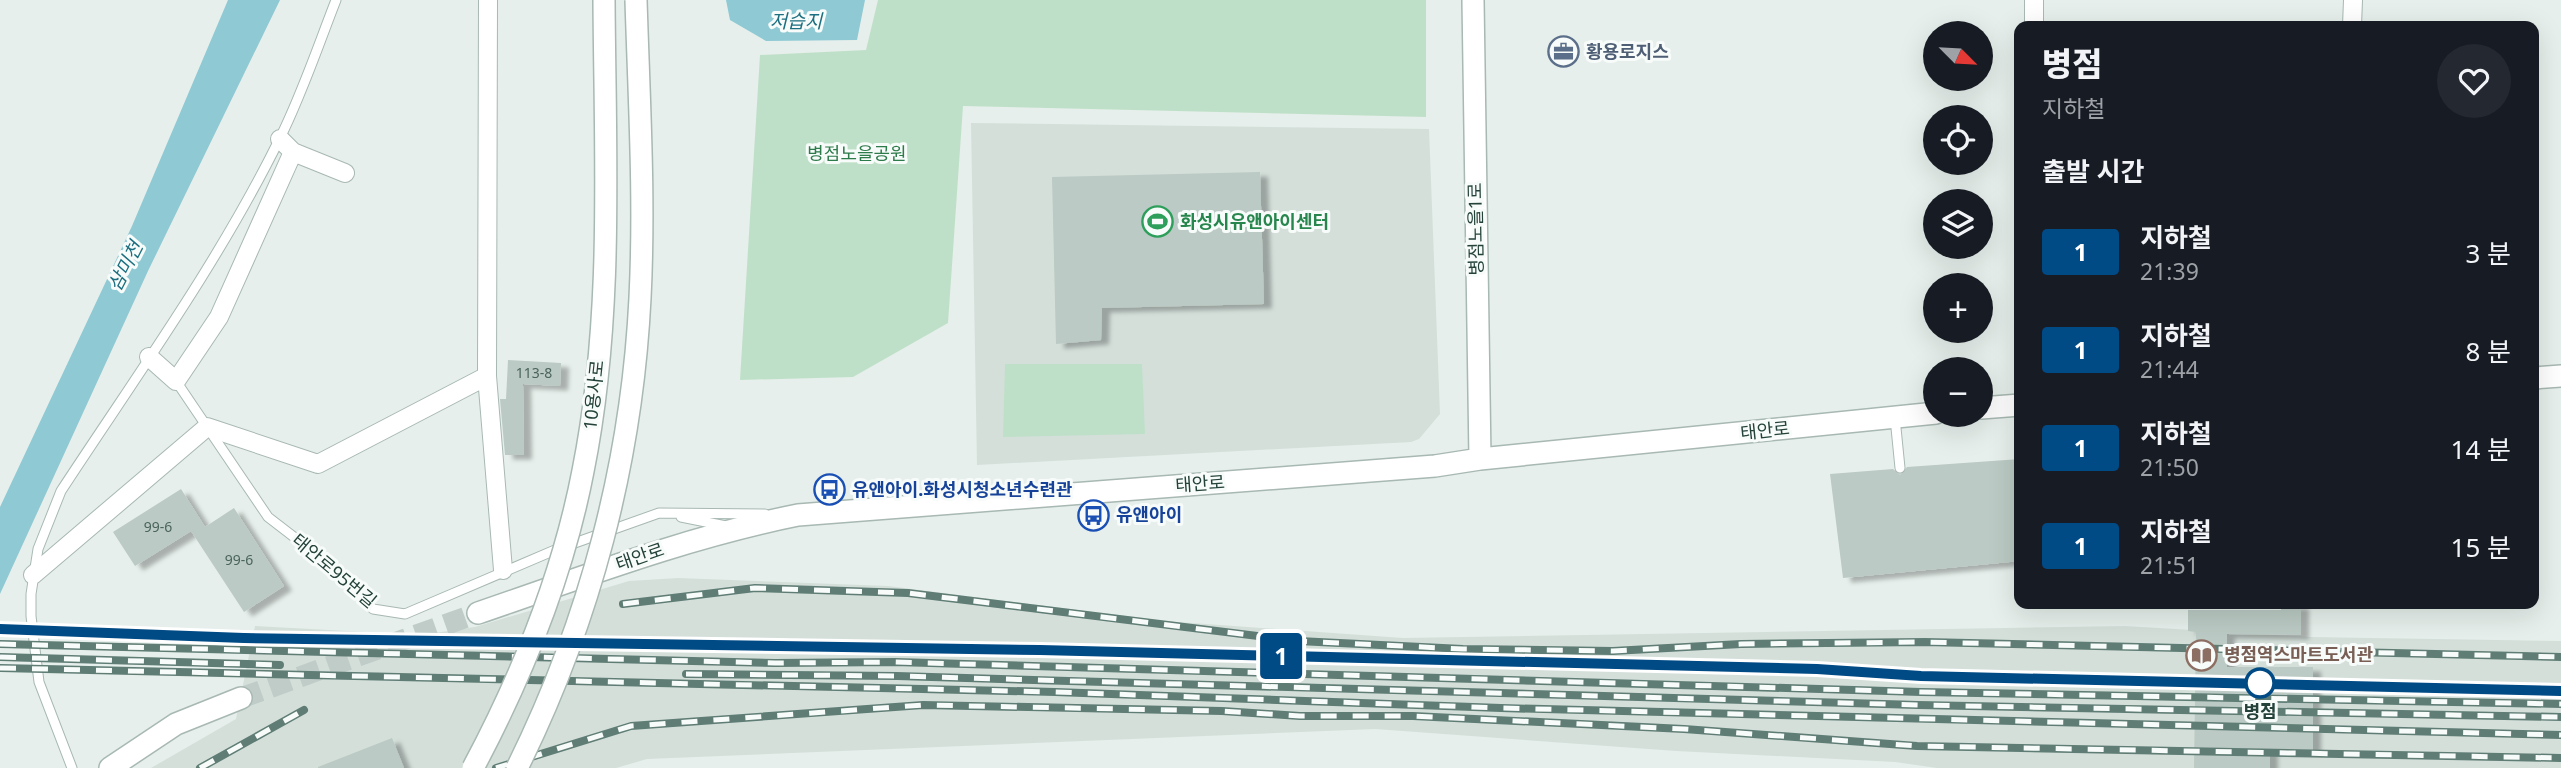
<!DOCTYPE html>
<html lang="ko">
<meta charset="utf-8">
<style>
:root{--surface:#171b24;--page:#242831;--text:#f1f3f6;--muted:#9ea1a6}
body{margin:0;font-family:"Noto Sans","Noto Sans KR",sans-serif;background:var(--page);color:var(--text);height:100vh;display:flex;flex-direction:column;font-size:26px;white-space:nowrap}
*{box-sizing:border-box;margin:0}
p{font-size:23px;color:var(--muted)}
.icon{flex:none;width:38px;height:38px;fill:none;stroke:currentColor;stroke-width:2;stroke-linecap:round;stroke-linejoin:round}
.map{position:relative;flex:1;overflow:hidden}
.details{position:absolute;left:2014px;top:21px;width:525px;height:588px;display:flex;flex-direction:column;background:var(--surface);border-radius:14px;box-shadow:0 7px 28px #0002}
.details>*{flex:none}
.badge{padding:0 14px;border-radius:5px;font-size:24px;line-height:46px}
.needle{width:46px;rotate:114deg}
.tools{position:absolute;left:1923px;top:21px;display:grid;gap:14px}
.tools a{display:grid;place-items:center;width:70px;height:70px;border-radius:50%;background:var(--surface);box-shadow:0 7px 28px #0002;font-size:35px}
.map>.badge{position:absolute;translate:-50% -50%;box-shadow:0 0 0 4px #fff}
h2{padding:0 28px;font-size:26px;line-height:63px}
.round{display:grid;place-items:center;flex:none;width:74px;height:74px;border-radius:37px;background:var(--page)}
.overview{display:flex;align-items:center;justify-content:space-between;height:119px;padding:0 28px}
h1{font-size:33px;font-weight:800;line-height:52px}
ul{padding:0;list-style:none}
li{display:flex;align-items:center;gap:21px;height:98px;padding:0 28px}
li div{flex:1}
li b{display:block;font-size:26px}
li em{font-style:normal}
li .badge{min-width:77px;font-weight:700;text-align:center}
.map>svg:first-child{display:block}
.built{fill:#d4dfda}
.green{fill:#bfe0c8}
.water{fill:#8ec9d4}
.building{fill:#bbcac4;filter:url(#shadow)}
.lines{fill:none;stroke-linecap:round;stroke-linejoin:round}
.tertiary-tunnel{stroke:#bfccc8;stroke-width:21;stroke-dasharray:21 10;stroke-linecap:butt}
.service-casing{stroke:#a8b8b2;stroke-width:11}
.minor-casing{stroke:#a8b8b2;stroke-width:20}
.tertiary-casing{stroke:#a8b8b2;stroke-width:24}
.service{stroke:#fff;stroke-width:9}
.minor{stroke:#fff;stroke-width:18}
.tertiary{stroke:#fff;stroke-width:21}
.rail-casing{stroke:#5f7d75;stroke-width:8}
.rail{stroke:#f7fbf9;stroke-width:5;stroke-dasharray:16;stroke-linecap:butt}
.tertiary-bridge-casing{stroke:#a8b8b2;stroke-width:24;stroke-linecap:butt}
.tertiary-bridge{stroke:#fff;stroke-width:21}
.line-casing{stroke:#fff;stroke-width:16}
.line{stroke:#004a85;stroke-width:10}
.stop-dot{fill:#fff;stroke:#004a85;stroke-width:3.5}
.labels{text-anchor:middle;stroke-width:6;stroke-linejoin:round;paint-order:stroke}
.number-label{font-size:14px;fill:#4a645c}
.service-label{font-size:18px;font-weight:bold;fill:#4e5e75;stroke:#f7fbf9;text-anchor:start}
.park-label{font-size:18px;fill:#2d7a4b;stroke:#f7fbf9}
.leisure-label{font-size:18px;font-weight:bold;fill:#27864d;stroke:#f7fbf9;text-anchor:start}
.street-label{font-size:18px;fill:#24423a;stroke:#f7fbf9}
.transit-label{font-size:18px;font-weight:bold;fill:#164399;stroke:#f7fbf9;text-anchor:start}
.education-label{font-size:18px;font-weight:bold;fill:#785e54;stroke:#f7fbf9;text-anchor:start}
.stop-label{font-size:18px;font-weight:bold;fill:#24423a;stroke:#f7fbf9}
.water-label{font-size:19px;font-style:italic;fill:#1c6f80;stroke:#f7fbf9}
</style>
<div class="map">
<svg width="2561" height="768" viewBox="0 0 2561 768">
<defs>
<filter id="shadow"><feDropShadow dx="8" dy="4.5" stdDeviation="2" flood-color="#0004"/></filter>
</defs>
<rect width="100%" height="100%" fill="#e6efeb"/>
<path class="built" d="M971,123L1429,129L1440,414L1419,439L1411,442L977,465Z
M678,578L888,586L1164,621L1403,638L2125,626L2311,637L2561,641V768H1937L1895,762L1676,751L1375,729L647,759L616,768H151L236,719L255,626L421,635L475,627L629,581Z"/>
<path class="green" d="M878,0H1426V117L963,106L948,323L853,377L740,380L760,55L866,50Z
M1005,364H1142L1145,434L1003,437Z"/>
<path class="water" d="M228,0H280L148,271L0,594V507L132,226Z
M726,0H865L857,40L766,41L730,20Z"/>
<path class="building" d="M1260,172L1264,304L1102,308L1101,340L1056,344L1052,177Z
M508,360L561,363L560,386L523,384L524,455H505L500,399H506Z
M2020,459V561L1843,578L1830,474L1893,469L1900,475L1907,467Z
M181,489L205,527L234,508L284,586L244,612L191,531L135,566L113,532Z
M2281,604H2301V635L2227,634V667H2313V750H2270V768H2194L2196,632L2188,631V610H2281Z
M392,738L404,768H318V767Z"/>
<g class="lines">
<path class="tertiary-tunnel" d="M241,698L478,613"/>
<defs>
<path id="service" d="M176,381L268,517L329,564L373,609L405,614L555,550L659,513L765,514
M1895,418L1900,468
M681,517L726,526
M72,768L39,682L31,616V594L38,549L61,491C137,375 219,262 280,138C302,94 318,46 336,0"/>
<path id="minor" d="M488,0L487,376L503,570
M2034,26V0
M2352,26L2353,0
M293,152L345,173
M149,357L176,381L219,317L293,152L280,139
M33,575L207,427L318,464L487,376"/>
<path id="tertiary" d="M1473,0L1480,459
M2534,378L2561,376
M1981,408L2020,405
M478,613C583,577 688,537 798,515L1435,466L1480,459L1936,413
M110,768L176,724L241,698"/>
</defs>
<use href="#service" class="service-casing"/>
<use href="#minor" class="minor-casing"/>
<use href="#tertiary" class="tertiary-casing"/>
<use href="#service" class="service"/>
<use href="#minor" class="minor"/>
<use href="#tertiary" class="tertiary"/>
<defs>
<path id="rail" d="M623,604L755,588L908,593L1298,641L1463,649L1613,651L1741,644L1925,642L2561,657
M0,629L244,638L1040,650L2561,691
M0,644L775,663L895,662L1921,692L2561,704
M0,657L280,665
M0,668L1055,692L1501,708L2561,735
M686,674L897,676L1918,705L2561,717
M200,768L304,710
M496,768L631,726L923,705L1222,711L1300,716H1413L1684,729L1917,746L2561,758"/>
</defs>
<use href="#rail" class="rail-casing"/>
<use href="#rail" class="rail"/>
<defs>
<path id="tertiary-bridge" d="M473,768C523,674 563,575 583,471C614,317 605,156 604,0
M517,768C590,621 632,461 640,298C645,199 639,99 636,0"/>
</defs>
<use href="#tertiary-bridge" class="tertiary-bridge-casing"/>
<use href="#tertiary-bridge" class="tertiary-bridge"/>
</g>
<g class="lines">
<defs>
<path id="line" d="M0,629L244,638L1040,650L1817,669L1921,676L2561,691"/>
</defs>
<use href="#line" class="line-casing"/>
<use href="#line" class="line"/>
</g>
<defs>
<symbol id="office-ring" viewBox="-11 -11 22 22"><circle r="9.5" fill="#f7fbf9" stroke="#5c6f8a" stroke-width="1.5"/><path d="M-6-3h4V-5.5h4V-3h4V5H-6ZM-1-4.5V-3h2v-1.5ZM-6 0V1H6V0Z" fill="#5c6f8a"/></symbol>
<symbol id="stadium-ring" viewBox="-11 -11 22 22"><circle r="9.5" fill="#f7fbf9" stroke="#2e9e5b" stroke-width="1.5"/><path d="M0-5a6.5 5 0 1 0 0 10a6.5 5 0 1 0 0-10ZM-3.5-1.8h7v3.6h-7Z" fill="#2e9e5b"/></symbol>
<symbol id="bus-ring" viewBox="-11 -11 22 22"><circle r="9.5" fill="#f7fbf9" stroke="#1a4fb4" stroke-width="1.5"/><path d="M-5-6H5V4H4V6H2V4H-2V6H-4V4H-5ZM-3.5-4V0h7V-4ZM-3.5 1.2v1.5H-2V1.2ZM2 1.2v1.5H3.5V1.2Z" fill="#1a4fb4"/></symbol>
<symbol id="library-ring" viewBox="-11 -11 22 22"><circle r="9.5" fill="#f7fbf9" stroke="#8d6e63" stroke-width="1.5"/><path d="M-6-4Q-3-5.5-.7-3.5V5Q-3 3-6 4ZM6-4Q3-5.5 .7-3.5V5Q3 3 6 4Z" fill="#8d6e63"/></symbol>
</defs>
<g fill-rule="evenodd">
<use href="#office-ring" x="1546" y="34" width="35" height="35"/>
<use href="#stadium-ring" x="1140" y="204" width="35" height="35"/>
<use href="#bus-ring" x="812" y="472" width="35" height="35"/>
<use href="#bus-ring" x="1076" y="498" width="35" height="35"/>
<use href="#library-ring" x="2184" y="638" width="35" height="35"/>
</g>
<circle class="stop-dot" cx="2260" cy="683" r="14"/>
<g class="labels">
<g class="number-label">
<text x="534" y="378">113-8</text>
<text x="158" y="532">99-6</text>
<text x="239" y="565">99-6</text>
</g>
<g class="service-label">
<text x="1586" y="58">황용로지스</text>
</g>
<g class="park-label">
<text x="857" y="160">병점노을공원</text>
</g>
<g class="leisure-label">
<text x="1180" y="228">화성시유앤아이센터</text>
</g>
<g class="street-label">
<text transform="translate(1476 229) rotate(-91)" y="6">병점노을1로</text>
<text transform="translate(594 395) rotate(-84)" y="6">10용사로</text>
<text transform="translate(1765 431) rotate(-6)" y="6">태안로</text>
<text transform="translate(1200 484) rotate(-4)" y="6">태안로</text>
<text transform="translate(640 557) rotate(-19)" y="6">태안로</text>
<text transform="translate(334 571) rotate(40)" y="6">태안로95번길</text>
</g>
<g class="transit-label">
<text x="852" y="496">유앤아이.화성시청소년수련관</text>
<text x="1116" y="521">유앤아이</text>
</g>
<g class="education-label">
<text x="2224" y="661">병점역스마트도서관</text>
</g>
<g class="stop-label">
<text x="2260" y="718">병점</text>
</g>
<g class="water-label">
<text x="796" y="28">저습지</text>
<text transform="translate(125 266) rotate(-63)" y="7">삼미천</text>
</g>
</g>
</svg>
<div class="tools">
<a><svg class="needle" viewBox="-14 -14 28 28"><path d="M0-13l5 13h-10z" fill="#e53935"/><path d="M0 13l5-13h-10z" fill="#9ea1a6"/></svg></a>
<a><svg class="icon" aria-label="locate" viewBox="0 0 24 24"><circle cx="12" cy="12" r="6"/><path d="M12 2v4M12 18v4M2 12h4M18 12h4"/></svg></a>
<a><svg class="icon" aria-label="layers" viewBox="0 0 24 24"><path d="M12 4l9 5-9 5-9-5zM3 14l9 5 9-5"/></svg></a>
<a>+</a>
<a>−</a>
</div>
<b class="badge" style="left:1281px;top:656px;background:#004a85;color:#fff">1</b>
<section class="details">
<div class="overview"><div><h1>병점</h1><p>지하철</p></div><a class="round"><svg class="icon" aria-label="heart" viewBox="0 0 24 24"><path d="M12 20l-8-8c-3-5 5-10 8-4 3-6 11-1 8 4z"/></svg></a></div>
<h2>출발 시간</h2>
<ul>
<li><span class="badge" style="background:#004a85;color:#fff">1</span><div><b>지하철</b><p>21:39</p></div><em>3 분</em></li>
<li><span class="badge" style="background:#004a85;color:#fff">1</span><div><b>지하철</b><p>21:44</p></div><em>8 분</em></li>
<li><span class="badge" style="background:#004a85;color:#fff">1</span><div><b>지하철</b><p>21:50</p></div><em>14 분</em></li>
<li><span class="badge" style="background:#004a85;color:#fff">1</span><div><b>지하철</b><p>21:51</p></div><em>15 분</em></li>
</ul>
</section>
</div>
